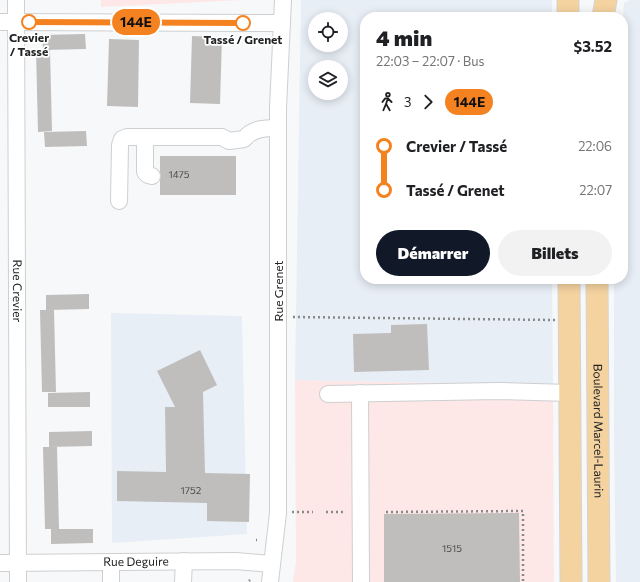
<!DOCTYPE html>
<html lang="fr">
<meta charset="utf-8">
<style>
:root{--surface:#fff;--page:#f2f2f2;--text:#202124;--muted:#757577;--accent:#111827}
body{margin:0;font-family:Commissioner,sans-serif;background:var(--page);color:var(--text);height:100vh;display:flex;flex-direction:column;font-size:15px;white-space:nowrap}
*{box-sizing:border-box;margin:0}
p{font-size:13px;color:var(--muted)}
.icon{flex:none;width:22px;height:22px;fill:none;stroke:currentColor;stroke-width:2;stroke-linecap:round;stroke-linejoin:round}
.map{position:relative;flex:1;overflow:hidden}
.drawer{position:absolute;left:360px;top:12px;width:268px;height:272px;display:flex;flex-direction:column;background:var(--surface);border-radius:16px;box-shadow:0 2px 10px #0003}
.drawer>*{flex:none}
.badge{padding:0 8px;border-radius:13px;font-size:14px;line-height:26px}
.fabs{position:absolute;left:308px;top:12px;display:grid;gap:8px}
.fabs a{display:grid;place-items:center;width:40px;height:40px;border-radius:50%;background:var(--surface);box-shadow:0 2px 10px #0003;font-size:20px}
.map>.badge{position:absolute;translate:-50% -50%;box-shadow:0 0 0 2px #fff}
.legs{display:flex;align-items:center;gap:6px;height:44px;padding:0 16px;font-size:13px}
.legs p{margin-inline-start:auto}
.headline{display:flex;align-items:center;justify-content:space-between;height:68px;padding:0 16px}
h1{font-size:22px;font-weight:800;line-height:30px}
.action{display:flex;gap:8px;margin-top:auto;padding:8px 16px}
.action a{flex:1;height:46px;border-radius:24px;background:var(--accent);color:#fff;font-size:16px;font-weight:800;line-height:46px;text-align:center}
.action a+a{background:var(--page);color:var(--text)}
ul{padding:0 16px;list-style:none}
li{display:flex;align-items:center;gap:14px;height:44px;font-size:15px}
li i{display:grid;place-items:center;width:6px;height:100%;margin:0 5px;background:currentColor}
li i::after{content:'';width:10px;height:10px;margin:-5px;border:3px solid;border-radius:50%;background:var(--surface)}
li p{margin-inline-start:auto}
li:first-child i{background:linear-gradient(#0000 50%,currentColor 0)}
li:last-child i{background:linear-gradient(currentColor 50%,#0000 0)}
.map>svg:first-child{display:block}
.commercial{fill:#fee8e7}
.built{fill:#e8eef6;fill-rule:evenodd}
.building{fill:#bfbebd}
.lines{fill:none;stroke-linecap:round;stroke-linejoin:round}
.minor-casing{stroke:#cecfd1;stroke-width:18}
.major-casing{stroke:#d3d3d3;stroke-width:23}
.path{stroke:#878889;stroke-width:2.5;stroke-dasharray:2 3;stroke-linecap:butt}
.minor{stroke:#fff;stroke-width:16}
.major{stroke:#f5d3a0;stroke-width:21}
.line-1-casing{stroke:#fff;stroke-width:9}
.line-1{stroke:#f58220;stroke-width:6}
.stop-1-dot{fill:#fff;stroke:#f58220;stroke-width:2}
.labels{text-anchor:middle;stroke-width:3.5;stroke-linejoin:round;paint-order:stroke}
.number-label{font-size:10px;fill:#494a4a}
.stop-label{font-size:12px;font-weight:bold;fill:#222323;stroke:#fff}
.street-label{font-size:12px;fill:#222323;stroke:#fff}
</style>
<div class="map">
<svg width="640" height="582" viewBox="0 0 640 582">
<rect width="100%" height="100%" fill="#f7f8fa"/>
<path class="commercial" d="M101,0H242L101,7Z
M295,380L553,385L554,582H293L296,561Z"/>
<path class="built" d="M301,0H552V17H365V279H552L553,385L295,380ZM315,19H341V45H315ZM315,67H341V93H315Z
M630,0H640V582H616L614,446V279H623V17L624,3Z
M111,313L242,316L247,534L112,543Z"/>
<path class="building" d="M85,34L86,49L44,50H50L52,131L38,132L36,50H43L42,35Z
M192,36L222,37L220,104L190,103Z
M109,39L139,40L138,107L107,106Z
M86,131L87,146L45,147L44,132Z
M160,156H236V195H160Z
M89,294V309L48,310H54L56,392H42L40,310H46V295Z
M427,324L429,370L354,372L353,334L391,333V325Z
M200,350L217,385L203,392L205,473L250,474L249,522L207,521V503L117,501V471L166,472L165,407H175L157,371Z
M90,392V407H48V393Z
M92,431V446L49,447V432Z
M43,447H57L59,529H45Z
M519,513L520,582H384V514Z
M51,529H93V543L51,544Z"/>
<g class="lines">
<defs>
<g id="minor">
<path id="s1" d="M16,0L18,582"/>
<path d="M0,22L282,23"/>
<path d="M145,138V172L148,175L152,176"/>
<path d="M119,201L120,145L122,139L127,137H222L229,141L244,139C253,128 265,128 278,128"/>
<path d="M360,393L361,582"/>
<path d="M328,394L498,391L570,393"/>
<path d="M111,562V582"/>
<path id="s2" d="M0,563L236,561L272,564"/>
<path d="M183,582L184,561"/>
<path d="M270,582L278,513V108L283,0"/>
</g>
<g id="major">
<path d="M568,0V17"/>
<path d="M603,17L606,0"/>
<path d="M569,279L571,582"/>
<path id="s3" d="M597,279L599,582"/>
</g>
</defs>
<use href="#minor" class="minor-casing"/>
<use href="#major" class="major-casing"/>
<path class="path" d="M293,317L555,320
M292,512H313
M326,512H346
M386,512L523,511V582
M256,540H257
M249,581L250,580"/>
<use href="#minor" class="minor"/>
<use href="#major" class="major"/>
</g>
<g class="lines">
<defs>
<path id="line-1" d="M29,22L243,23"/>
</defs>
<use href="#line-1" class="line-1-casing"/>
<use href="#line-1" class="line-1"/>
</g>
<g class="stop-1-dot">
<circle cx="29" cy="22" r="7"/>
<circle cx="243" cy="23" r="7"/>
</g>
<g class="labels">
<g class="number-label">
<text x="179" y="178">1475</text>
<text x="191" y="494">1752</text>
<text x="452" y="552">1515</text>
</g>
<g class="stop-label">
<text x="29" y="42">Crevier<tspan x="29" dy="14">/ Tassé</tspan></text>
<text x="243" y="44">Tassé / Grenet</text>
</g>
<g class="street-label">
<text dy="4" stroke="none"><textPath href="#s1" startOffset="291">Rue Crevier</textPath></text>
<text transform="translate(279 291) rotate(-90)" y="4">Rue Grenet</text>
<text dy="4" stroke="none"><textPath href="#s3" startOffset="152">Boulevard Marcel-Laurin</textPath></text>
<text dy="4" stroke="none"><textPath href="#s2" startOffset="136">Rue Deguire</textPath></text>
</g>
</g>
</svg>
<div class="fabs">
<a><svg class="icon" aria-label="locate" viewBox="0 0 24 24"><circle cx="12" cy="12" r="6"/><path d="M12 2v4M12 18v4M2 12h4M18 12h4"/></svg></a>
<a><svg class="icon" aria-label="layers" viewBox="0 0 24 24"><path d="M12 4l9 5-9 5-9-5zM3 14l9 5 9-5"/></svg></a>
</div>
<b class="badge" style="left:136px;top:22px;background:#f58220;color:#111">144E</b>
<section class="drawer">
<div class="headline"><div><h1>4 min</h1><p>22:03 – 22:07 · Bus</p></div><b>$3.52</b></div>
<div class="legs"><svg class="icon" aria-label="walk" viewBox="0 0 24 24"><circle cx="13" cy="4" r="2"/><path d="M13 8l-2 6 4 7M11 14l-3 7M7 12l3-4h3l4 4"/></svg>3<svg class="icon" aria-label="forward" viewBox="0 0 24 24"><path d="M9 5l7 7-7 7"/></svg><b class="badge" style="background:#f58220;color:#111">144E</b></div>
<ul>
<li><i style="color:#f58220"></i><b>Crevier / Tassé</b><p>22:06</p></li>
<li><i style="color:#f58220"></i><b>Tassé / Grenet</b><p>22:07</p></li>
</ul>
<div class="action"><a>Démarrer</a><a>Billets</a></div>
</section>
</div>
